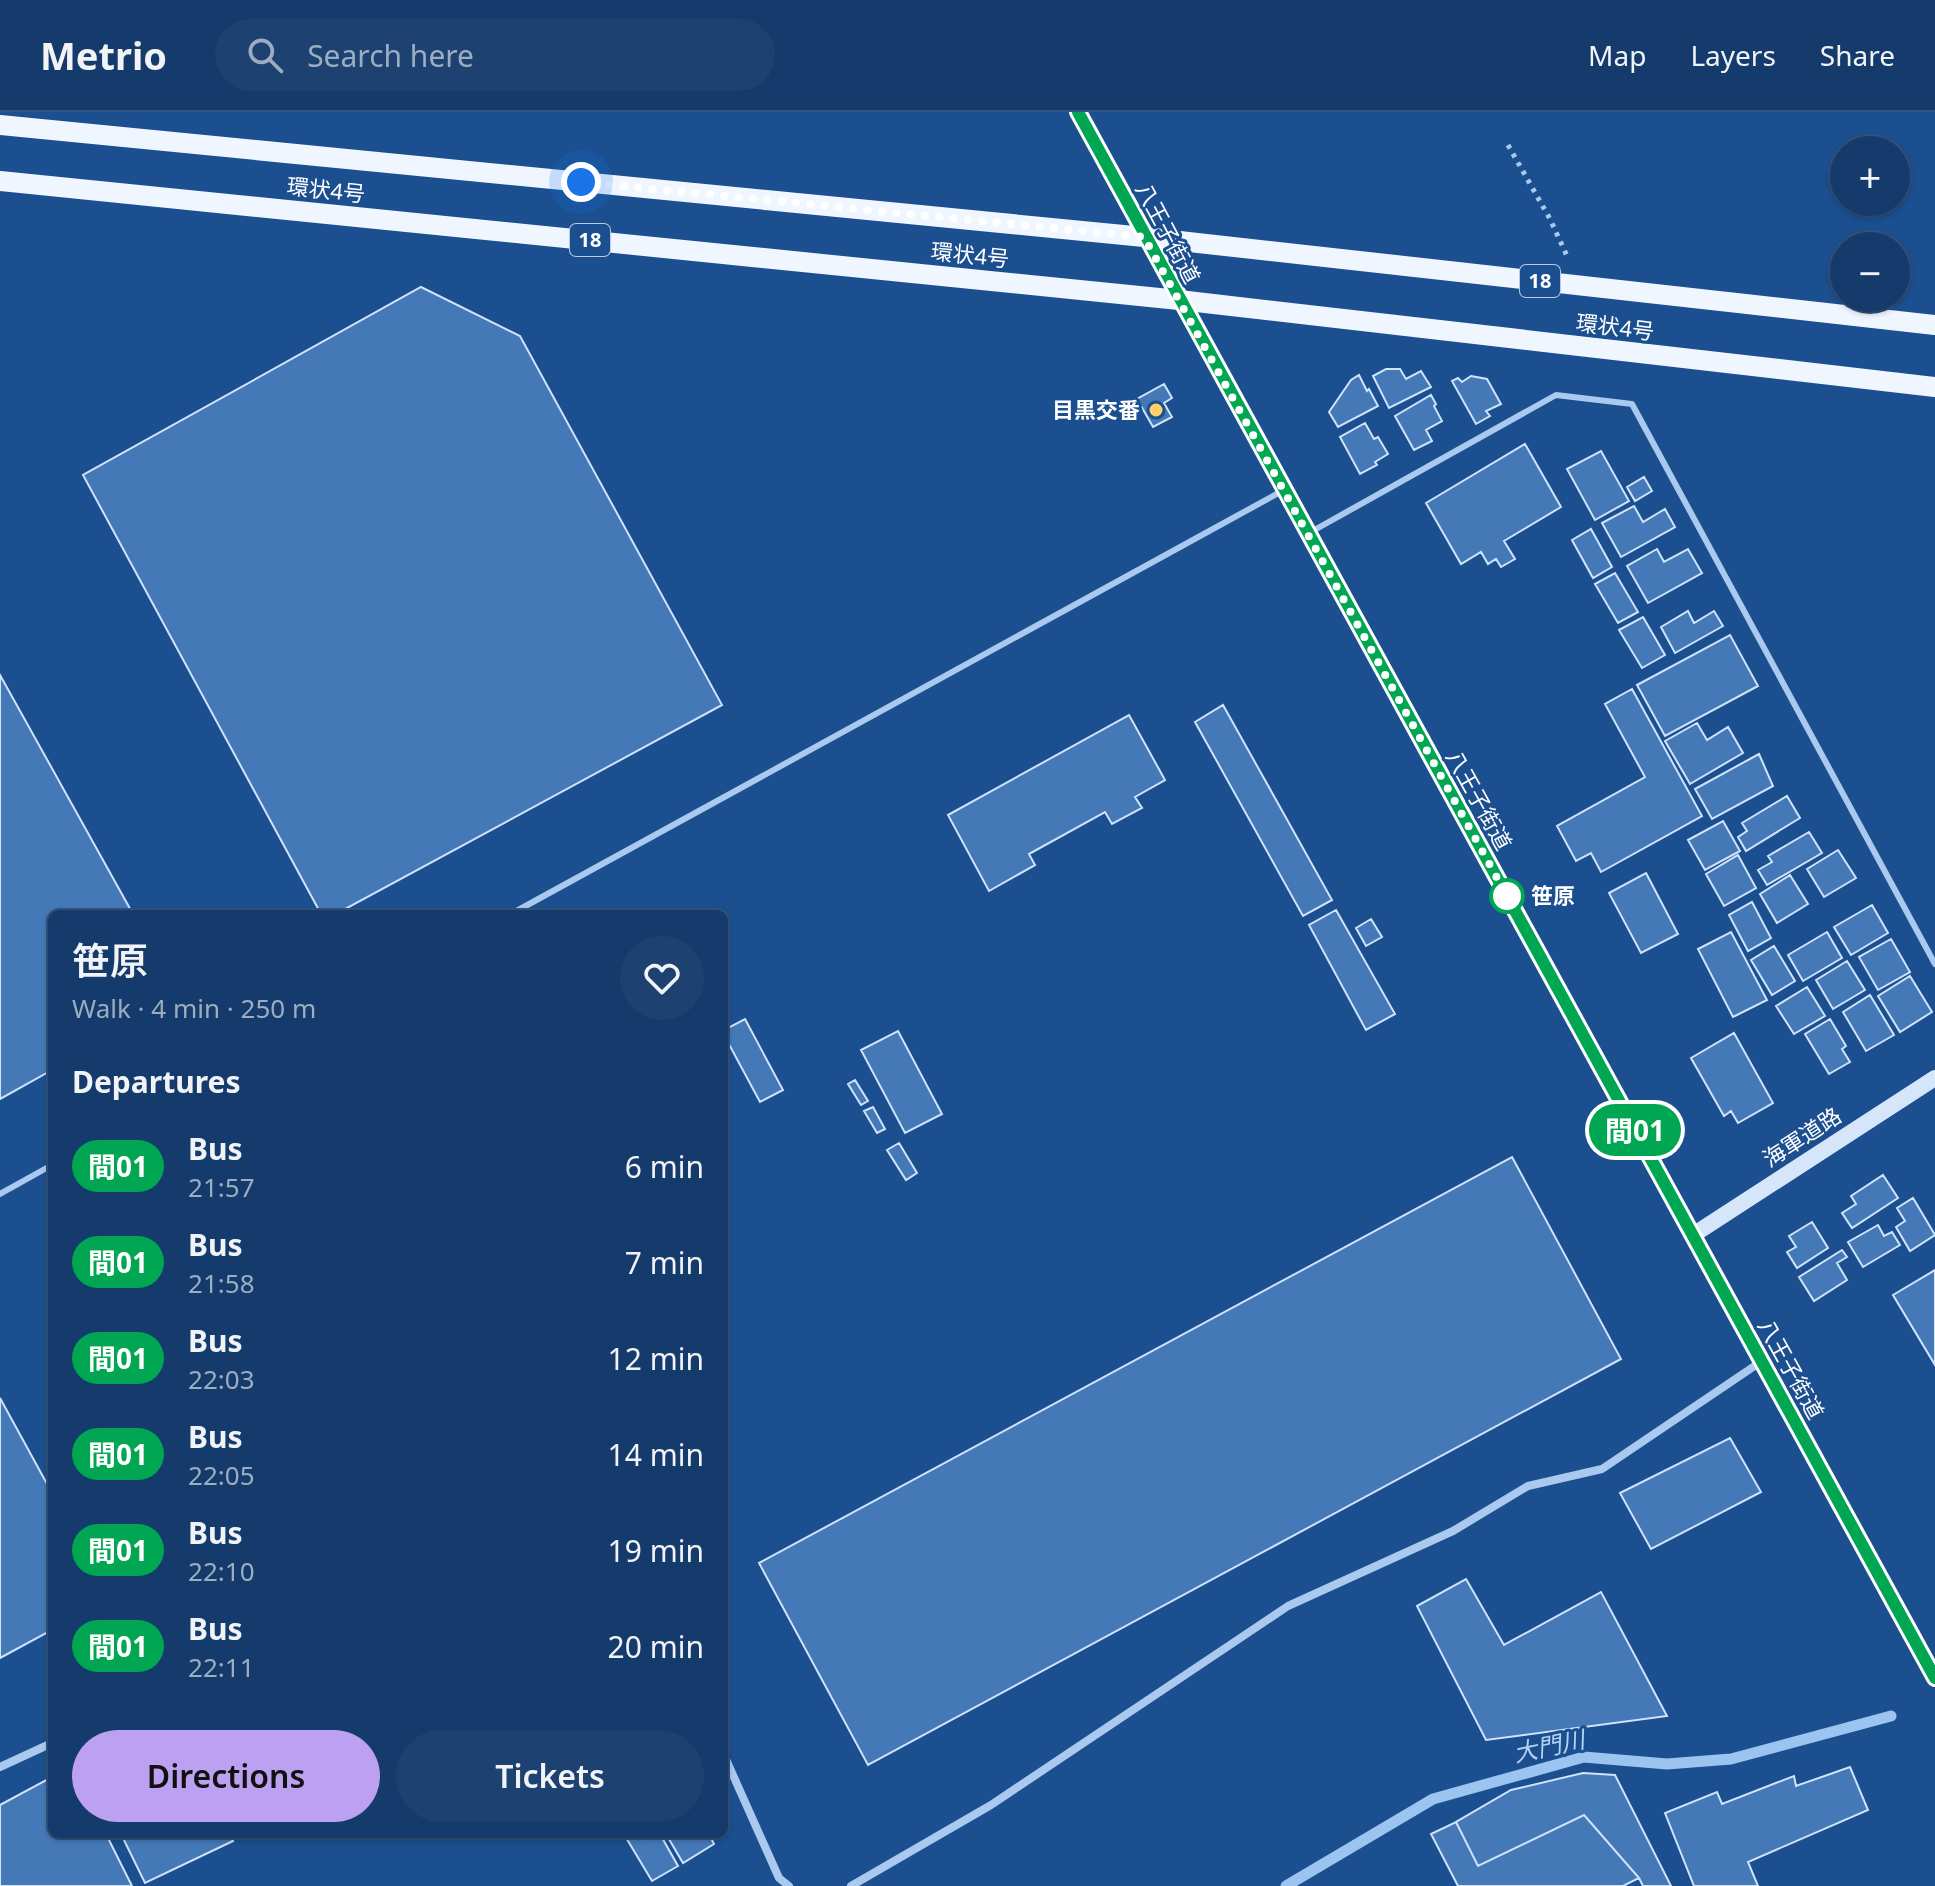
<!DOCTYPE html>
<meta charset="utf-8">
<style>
:root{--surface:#143b6b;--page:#1d4271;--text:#f1f3f6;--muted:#9dadc1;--line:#33557e;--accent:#bca0f2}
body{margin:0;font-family:"Noto Sans","Noto Sans JP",sans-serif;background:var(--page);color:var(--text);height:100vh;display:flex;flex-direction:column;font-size:30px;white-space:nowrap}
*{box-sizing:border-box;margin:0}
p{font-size:26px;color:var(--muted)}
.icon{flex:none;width:44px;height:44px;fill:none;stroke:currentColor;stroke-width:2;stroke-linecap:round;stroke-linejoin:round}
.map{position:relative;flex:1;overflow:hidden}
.drawer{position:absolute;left:48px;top:798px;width:680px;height:928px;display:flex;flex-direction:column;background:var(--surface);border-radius:12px;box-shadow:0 2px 6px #0004,0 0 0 2px var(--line)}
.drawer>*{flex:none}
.badge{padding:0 16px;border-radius:26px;font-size:28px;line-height:52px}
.fabs{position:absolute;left:1830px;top:24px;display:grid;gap:16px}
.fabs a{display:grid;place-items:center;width:80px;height:80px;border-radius:50%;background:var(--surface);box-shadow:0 2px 6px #0004,0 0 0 2px var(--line);font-size:40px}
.you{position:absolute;width:40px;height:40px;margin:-20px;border:6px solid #fff;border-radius:50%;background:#1a73e8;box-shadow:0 0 0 12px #1a73e833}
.map>.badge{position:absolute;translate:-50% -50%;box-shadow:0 0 0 4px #fff}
h2{padding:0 24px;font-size:30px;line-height:72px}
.round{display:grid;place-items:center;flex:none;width:84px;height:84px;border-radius:42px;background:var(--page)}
.head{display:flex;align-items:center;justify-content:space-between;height:136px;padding:0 24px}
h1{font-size:38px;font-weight:600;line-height:60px}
.cta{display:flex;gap:16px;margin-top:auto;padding:16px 24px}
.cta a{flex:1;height:92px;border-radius:48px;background:var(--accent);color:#111;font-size:32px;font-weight:600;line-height:92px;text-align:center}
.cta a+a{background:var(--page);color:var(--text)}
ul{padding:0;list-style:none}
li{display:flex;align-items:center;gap:24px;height:96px;padding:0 24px}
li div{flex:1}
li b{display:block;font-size:30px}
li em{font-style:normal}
li .badge{min-width:88px;font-weight:700;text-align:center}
header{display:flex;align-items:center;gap:48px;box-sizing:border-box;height:112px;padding:0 40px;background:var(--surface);border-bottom:2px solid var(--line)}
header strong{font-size:38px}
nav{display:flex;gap:44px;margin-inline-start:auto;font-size:28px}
.search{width:560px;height:72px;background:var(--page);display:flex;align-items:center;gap:20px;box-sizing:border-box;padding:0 28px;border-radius:44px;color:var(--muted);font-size:30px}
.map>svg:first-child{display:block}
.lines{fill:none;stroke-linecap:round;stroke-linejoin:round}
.stream{stroke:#9cc4f0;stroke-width:11}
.building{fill:#4478b7;stroke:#cfe3fa;stroke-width:2}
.path{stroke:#a9c9ee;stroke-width:5;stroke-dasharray:4 6;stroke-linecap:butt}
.lane{stroke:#a9c9ee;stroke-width:6}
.street{stroke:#a9c9ee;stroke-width:8}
.secondary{stroke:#d6e6fa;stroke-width:16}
.primary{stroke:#f0f6ff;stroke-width:20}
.line-casing{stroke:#fff;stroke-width:18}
.line{stroke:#00a651;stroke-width:12}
.walk{stroke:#fff;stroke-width:8;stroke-dasharray:0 14.4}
.poi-dot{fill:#ffd166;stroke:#1b4f8f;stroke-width:3}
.stop-dot{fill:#fff;stroke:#00a651;stroke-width:4}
.labels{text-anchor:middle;stroke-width:6;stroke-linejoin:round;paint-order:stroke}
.shield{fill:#1b4f8f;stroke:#bbcadd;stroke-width:2}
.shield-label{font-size:20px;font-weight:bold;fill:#fff}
.street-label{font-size:22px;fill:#fff;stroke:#1b4f8f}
.poi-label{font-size:22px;font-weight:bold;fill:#fff;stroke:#1b4f8f;text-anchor:end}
.stop-label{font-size:22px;font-weight:bold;fill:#fff;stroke:#1b4f8f;text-anchor:start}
.water-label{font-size:24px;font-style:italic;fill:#b5d3f5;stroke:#1b4f8f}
</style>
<header>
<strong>Metrio</strong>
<div class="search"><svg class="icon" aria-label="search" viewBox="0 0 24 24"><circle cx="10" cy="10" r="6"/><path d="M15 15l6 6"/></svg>Search here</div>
<nav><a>Map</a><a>Layers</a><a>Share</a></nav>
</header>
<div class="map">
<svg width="1935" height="1774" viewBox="0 0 1935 1774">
<rect width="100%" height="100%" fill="#1b4f8f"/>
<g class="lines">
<path class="stream" d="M1286,1774L1433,1687L1584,1645L1667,1652L1731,1647L1891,1604"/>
</g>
<path class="building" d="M421,175L520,224L722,593L336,802H321L83,363Z
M1386,257H1400L1406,267L1421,259L1431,275L1389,296L1373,264Z
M1359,263L1367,279L1369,277L1378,294L1338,315L1329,300L1351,268Z
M1471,264L1487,267L1501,292L1486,299L1490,304L1476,312L1452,269L1458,266L1462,270Z
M1164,272L1172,286L1164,291L1172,305L1153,315L1137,287Z
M1431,283L1436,292L1434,294L1442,309L1426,318L1432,329L1414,338L1395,304Z
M1365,311L1374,327L1378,325L1388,342L1375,350L1377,353L1360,362L1340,325Z
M1525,332L1561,395L1504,429L1515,447L1501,455L1496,447L1488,452L1481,440L1461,452L1426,391Z
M1601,339L1629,389L1595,408L1567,357Z
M1644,365L1652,379L1635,389L1627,375Z
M1634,394L1643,410L1665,397L1675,415L1621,445L1602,411Z
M1591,417L1612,455L1593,466L1572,428Z
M1657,437L1664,450L1688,437L1702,461L1648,491L1627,454Z
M1615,461L1638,500L1618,511L1595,472Z
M1688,499L1694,511L1714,499L1723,514L1675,541L1661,515Z
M1643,505L1665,543L1642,556L1619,518Z
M1730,523L1758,574L1665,624L1637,573Z
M0,563L133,802H52V958L0,987Z
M1632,577L1702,704L1601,760L1591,741L1576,749L1557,714L1645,665L1605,592Z
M1223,593L1332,788L1303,804L1195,610Z
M1129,603L1165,668L1135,685L1142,696L1112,712L1105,700L1029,742L1035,753L989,779L948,703Z
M1697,611L1707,628L1728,615L1743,641L1690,672L1665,629Z
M1759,642L1773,674L1712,707L1695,677Z
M1787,684L1800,706L1746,739L1738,725L1747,719L1742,711Z
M1723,709L1740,739L1705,758L1688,728Z
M1809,720L1822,741L1767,773L1758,758L1772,750L1768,744Z
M1838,738L1856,766L1824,785L1807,757Z
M1738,743L1756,776L1724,794L1706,762Z
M1646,761L1678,822L1641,841L1609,781Z
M1790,763L1808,792L1777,811L1760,782Z
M1752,790L1771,826L1748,839L1729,803Z
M1872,793L1888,821L1851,843L1834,815Z
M1336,798L1395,902L1366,918L1309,813Z
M1371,807L1382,825L1366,834L1356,816Z
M1731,820L1767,888L1733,905L1698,837Z
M1827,820L1842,846L1803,869L1788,843Z
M1891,827L1910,860L1878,878L1859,845Z
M1774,834L1795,869L1772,883L1751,848Z
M1847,849L1865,878L1833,897L1816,868Z
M1910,864L1932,900L1900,920L1878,884Z
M1807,875L1825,904L1794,922L1776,894Z
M1870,883L1894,923L1866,939L1843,900Z
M745,907L783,978L760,990L724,923V918Z
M1830,907L1846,934L1842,937L1850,950L1829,962L1805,922Z
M898,919L942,1002L905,1021L861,938Z
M1734,921L1773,991L1738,1011L1731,999L1724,1004L1691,946Z
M855,968L868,989L861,993L848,972Z
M873,995L885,1017L877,1021L864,999Z
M899,1031L917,1061L906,1068L887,1038Z
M1512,1045L1621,1247L868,1653L759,1451Z
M1883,1063L1898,1086L1852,1116L1842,1101L1856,1092L1851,1084Z
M1913,1086L1935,1123L1910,1139L1896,1115L1905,1109L1897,1096Z
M1812,1110L1828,1136L1797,1156L1787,1140L1796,1135L1789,1124Z
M1878,1113L1884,1124L1892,1120L1900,1133L1863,1155L1848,1130Z
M1842,1138L1847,1145L1837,1151L1847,1168L1814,1189L1799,1165Z
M1935,1158V1253L1893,1183Z
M0,1286L52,1381V1518L0,1546Z
M1730,1326L1761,1380L1651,1437L1620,1381Z
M1466,1467L1504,1533L1601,1480L1667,1604L1486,1628L1417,1494Z
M1850,1655L1868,1698L1748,1750L1758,1774H1694L1665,1701L1717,1680L1722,1692L1794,1664L1796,1674Z
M1583,1661L1615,1663L1671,1774H1643L1639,1766L1584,1703L1478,1754L1456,1710L1511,1678Z
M52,1665V1722H106L132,1774H0V1693Z
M1584,1703L1639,1766L1623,1774H1458L1431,1722L1456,1710L1478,1754Z
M121,1722H229L233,1729L145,1771Z
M629,1722H645L648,1727L656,1722H660L678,1754L652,1769L625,1724Z
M666,1722H709L714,1732L683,1751Z"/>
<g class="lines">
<path class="path" d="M1508,33L1550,107L1567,144"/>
<path class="lane" d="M1309,421L1556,283L1632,292L1935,852
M511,802L1284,378
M0,1082L52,1053"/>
<path class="street" d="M724,1643L779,1766L789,1774
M0,1655L52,1631
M851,1774L991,1693L1288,1494L1453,1419L1528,1374L1602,1357L1762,1249"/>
<path class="secondary" d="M1078,0L1935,1566
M1693,1123L1935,966"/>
<path class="primary" d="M0,13L1144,125L1935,213
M0,69L1179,188L1935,275"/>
</g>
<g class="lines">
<defs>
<path id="line" d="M1078,0L1935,1566"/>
</defs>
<use href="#line" class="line-casing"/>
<use href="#line" class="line"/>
<path class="walk" d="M581,70L1144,125L1507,784"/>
</g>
<circle class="poi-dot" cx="1156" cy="298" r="8"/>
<circle class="stop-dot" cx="1507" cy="784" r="16"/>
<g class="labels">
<g class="shield">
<rect x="570" y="112" width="40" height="32" rx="6"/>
<rect x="1520" y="153" width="40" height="32" rx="6"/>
</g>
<g class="shield-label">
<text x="590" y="135">18</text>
<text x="1540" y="176">18</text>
</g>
<g class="street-label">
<text transform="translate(326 78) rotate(6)" y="8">環状4号</text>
<text transform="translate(1168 121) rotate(62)" y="8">八王子街道</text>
<text transform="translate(970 143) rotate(6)" y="8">環状4号</text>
<text transform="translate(1615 215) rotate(7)" y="8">環状4号</text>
<text transform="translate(1479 688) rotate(61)" y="8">八王子街道</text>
<text transform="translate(1802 1025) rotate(-33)" y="8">海軍道路</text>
<text transform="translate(1791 1257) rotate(61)" y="8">八王子街道</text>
</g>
<g class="poi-label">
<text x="1140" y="306">目黒交番</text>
</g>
<g class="stop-label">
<text x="1531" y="792">笹原</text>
</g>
<g class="water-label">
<text transform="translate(1549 1635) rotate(-12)" y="8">大門川</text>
</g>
</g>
</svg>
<div class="fabs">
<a>+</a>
<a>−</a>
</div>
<div class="you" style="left:581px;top:70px"></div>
<b class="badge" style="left:1635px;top:1018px;background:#00a651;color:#fff">間01</b>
<section class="drawer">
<div class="head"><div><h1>笹原</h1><p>Walk · 4 min · 250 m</p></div><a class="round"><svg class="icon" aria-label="heart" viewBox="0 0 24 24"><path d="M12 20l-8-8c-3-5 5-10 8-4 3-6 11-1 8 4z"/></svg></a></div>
<h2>Departures</h2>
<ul>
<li><span class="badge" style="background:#00a651;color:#fff">間01</span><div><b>Bus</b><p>21:57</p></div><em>6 min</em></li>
<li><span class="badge" style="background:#00a651;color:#fff">間01</span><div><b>Bus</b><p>21:58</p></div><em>7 min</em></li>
<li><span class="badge" style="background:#00a651;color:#fff">間01</span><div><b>Bus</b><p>22:03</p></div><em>12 min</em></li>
<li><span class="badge" style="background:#00a651;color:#fff">間01</span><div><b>Bus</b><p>22:05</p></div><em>14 min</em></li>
<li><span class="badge" style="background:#00a651;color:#fff">間01</span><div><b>Bus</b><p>22:10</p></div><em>19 min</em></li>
<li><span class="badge" style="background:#00a651;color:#fff">間01</span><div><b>Bus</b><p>22:11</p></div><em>20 min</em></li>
</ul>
<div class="cta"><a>Directions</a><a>Tickets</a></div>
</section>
</div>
